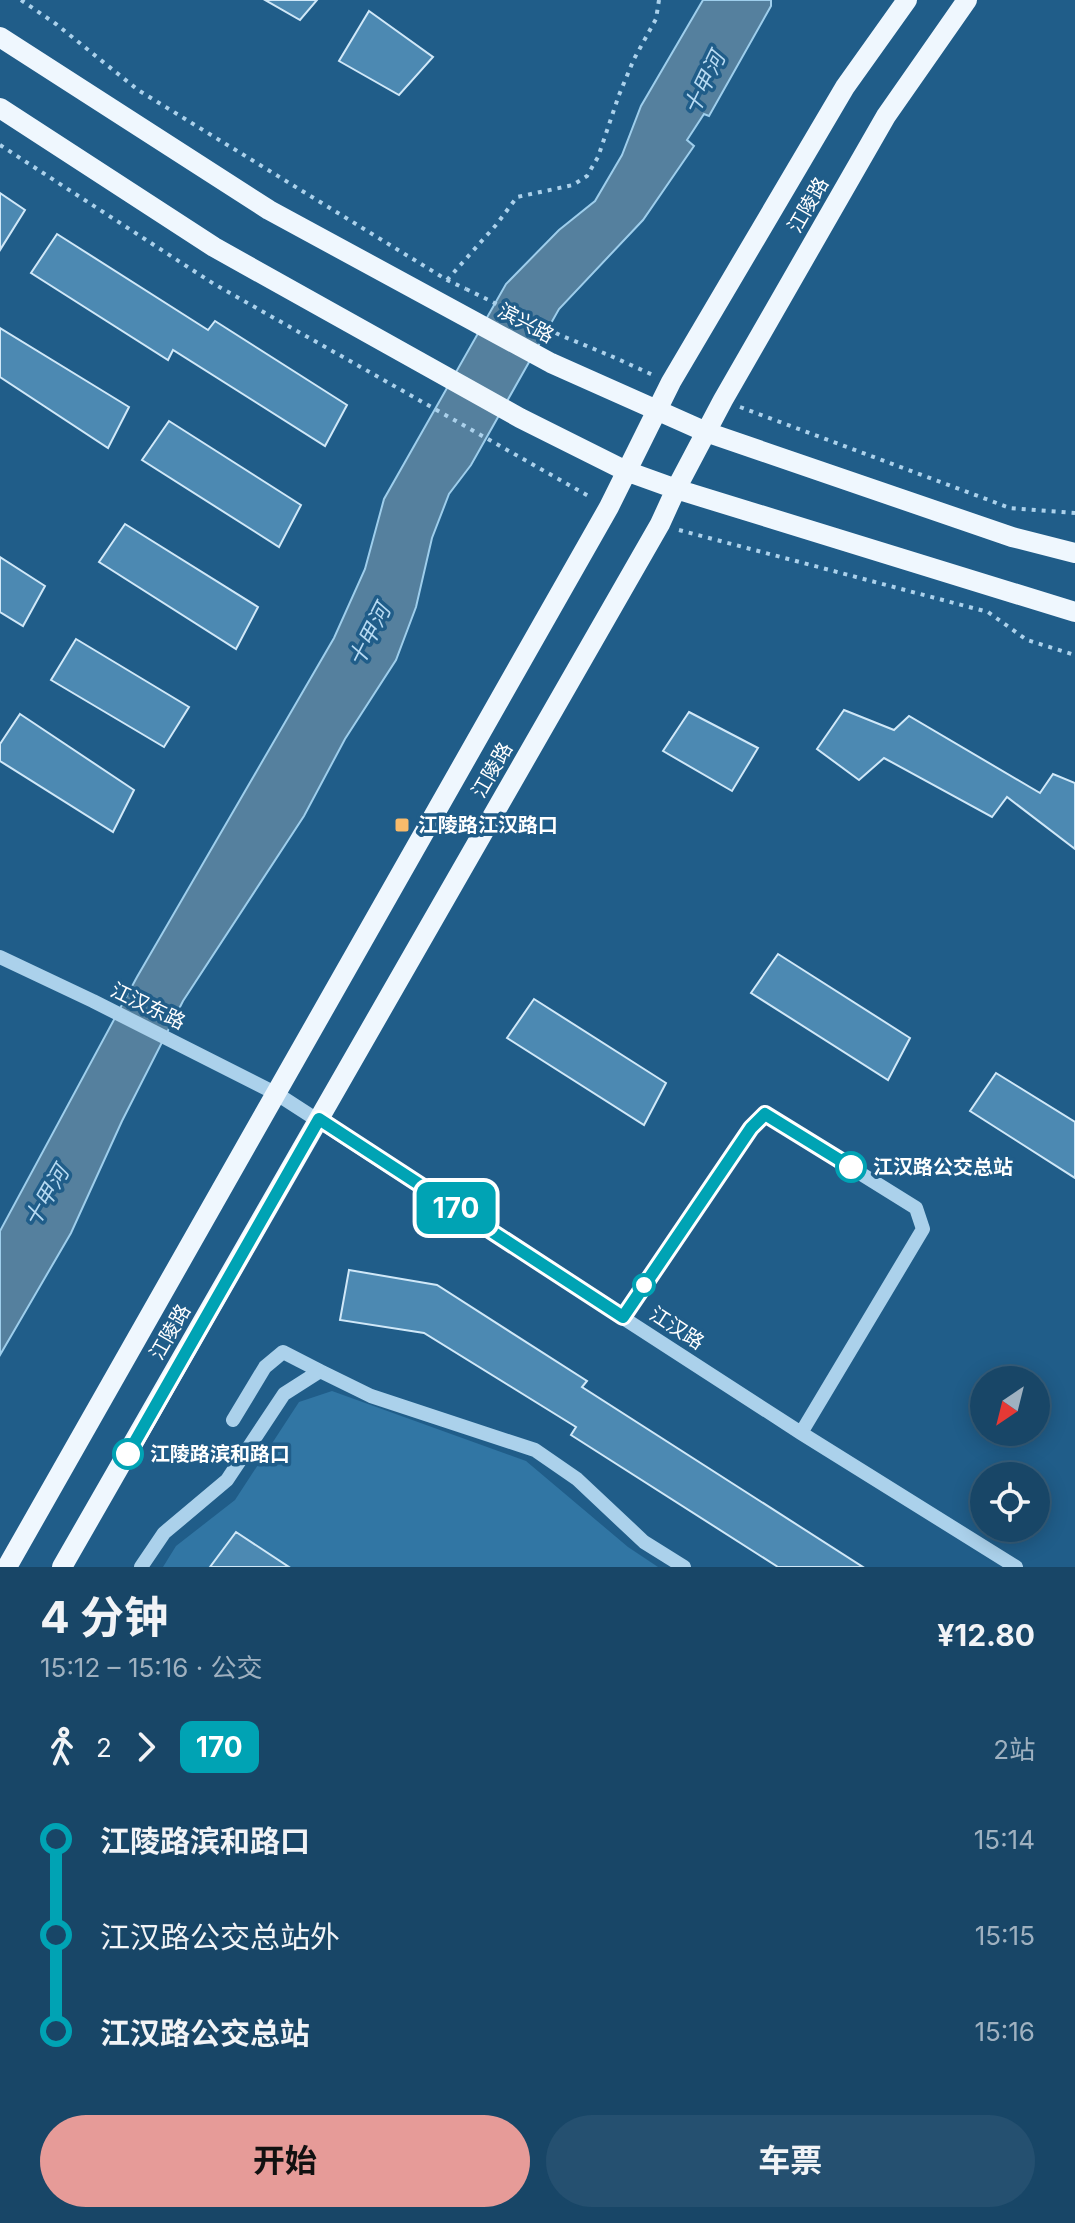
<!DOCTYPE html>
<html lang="zh">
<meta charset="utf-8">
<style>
:root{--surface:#184667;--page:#255070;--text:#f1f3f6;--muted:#9fb1c0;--line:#365e7b;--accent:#e69b98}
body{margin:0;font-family:Inter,"Noto Sans SC",sans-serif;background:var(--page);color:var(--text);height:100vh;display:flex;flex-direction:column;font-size:30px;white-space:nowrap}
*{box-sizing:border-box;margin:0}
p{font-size:26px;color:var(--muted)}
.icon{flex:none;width:44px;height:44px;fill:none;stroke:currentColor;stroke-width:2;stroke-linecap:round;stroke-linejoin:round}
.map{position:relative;height:1567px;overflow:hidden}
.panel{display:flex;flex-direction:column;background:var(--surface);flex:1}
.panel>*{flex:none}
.badge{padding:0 16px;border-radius:12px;font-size:28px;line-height:52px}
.needle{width:52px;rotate:215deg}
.tools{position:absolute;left:970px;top:1366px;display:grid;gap:16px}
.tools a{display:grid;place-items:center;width:80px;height:80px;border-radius:50%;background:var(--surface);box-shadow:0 4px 20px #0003,0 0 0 2px var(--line);font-size:40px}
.map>.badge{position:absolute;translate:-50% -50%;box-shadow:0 0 0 4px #fff}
.legs{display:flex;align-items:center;gap:12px;height:88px;padding:0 40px;font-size:26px}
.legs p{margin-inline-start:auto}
.overview{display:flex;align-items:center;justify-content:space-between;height:136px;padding:0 40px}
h1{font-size:44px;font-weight:700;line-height:60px}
.button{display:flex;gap:16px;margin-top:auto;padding:16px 40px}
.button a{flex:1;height:92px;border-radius:48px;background:var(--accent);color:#111;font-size:32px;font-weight:700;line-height:92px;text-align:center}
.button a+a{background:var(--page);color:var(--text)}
ul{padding:0 40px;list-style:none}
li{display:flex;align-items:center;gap:28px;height:96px;font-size:30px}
li i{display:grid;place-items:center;width:12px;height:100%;margin:0 10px;background:currentColor}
li i::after{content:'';width:20px;height:20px;margin:-10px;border:6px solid;border-radius:50%;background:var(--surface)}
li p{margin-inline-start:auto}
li:first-child i{background:linear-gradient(#0000 50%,currentColor 0)}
li:last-child i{background:linear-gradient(currentColor 50%,#0000 0)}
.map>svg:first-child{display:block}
.green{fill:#3176a4}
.water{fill:#55809e;stroke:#9eceec;stroke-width:2}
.building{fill:#4c89b2;stroke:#d0e8f8;stroke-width:2}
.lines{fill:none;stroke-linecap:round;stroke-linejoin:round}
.path{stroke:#abd1eb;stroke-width:4;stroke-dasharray:4 6;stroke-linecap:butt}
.minor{stroke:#abd1eb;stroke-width:14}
.major{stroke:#eff7fe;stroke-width:20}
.path-bridge{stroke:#abd1eb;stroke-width:4;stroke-dasharray:4 6;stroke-linecap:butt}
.line-1-casing{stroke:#fff;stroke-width:18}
.line-1{stroke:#00a3b4;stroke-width:12}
.poi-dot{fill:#f8bb6b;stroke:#205d89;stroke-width:3}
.stop-1-dot{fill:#fff;stroke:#00a3b4;stroke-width:4}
.labels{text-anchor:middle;stroke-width:7;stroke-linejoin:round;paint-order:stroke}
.street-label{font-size:20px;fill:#fff;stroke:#205d89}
.poi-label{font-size:20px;font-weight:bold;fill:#fff;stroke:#205d89;text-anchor:start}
.stop-label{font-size:20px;font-weight:bold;fill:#fff;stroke:#205d89;text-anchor:start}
.water-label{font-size:22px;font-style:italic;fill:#b7daf2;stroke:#205d89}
</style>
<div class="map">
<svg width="1075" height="1567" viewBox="0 0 1075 1567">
<rect width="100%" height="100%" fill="#205d89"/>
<path class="green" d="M332,1391L526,1461L628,1547L658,1567H163L176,1546L235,1500L299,1402Z"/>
<path class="water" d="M703,0H771V6L709,116L704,114L687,140L694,146L643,220L559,309L471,465L449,494L432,538L416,607L396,660L345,739L304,816L183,1001L122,1121L71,1233L0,1355V1231L137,977L334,638L365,569L384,499L506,284L559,230L595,201L622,155L641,106Z"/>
<path class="building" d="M265,0H317L300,20Z
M369,11L433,57L399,95L339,61Z
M0,193L25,210L0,250Z
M57,234L208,330L215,321L347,405L325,446L173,350L168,360L31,273Z
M0,328L129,407L108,448L0,377Z
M169,421L301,505L279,547L142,460Z
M125,524L258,607L236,649L99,562Z
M0,557L45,586L23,626L0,612Z
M76,639L189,707L164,747L51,680Z
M844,710L894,730L909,716L1040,793L1053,774L1075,783V849L1007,797L992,817L884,758L859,780L817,749Z
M689,712L758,748L732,791L663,751Z
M20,714L134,790L113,832L0,761V744Z
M778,954L910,1038L888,1080L751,993Z
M534,999L666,1083L644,1125L507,1038Z
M996,1073L1075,1122V1178L970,1111Z
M349,1270L437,1285L587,1381L582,1387L863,1567H778L571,1435L576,1427L424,1333L340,1320Z
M236,1532L289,1567H210Z"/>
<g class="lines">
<path class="path" d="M21,0L56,24L138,90L447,280L466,289
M0,145L214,284L592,498
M447,280L496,225L517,197L573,185L587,176L598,157L619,95L634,59L656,19L659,0
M611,356L653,375
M740,407L1010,508L1075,513
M679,530L988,612L1027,640L1075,655"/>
<path class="minor" d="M0,957L93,1001L277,1094L801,1433L1016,1567
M623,1317L751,1128L765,1114L916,1208L923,1229L801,1433
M233,1420L265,1367L283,1352L320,1371
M141,1567L164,1533L227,1480L284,1394L320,1371L371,1396L535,1450L577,1479L644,1542L684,1567"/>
<path class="major" d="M0,37L269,210L551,363L706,432L1012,537L1075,553
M0,108L214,247L520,418L626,471L676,489L1075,612
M7,1567L609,507L671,382L845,87L907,0
M62,1567L660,524L676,489L723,400L886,116L967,0"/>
<path class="path-bridge" d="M466,289L560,335L611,356"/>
</g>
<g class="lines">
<defs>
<path id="line-1" d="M128,1454L319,1119L623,1317L751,1128L765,1114L851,1167"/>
</defs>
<use href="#line-1" class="line-1-casing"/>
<use href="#line-1" class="line-1"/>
</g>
<rect class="poi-dot" x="394" y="817" width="16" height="16" rx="4"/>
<g class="stop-1-dot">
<circle cx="851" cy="1167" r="14"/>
<circle cx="644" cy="1285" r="10"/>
<circle cx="128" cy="1454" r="14"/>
</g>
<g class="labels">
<g class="street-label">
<text transform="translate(808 205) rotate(-60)" y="7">江陵路</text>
<text transform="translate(526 323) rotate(28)" y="7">滨兴路</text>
<text transform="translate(492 770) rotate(-60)" y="7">江陵路</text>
<text transform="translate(148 1006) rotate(26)" y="7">江汉东路</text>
<text transform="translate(677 1328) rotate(33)" y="7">江汉路</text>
<text transform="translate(170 1332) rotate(-60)" y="7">江陵路</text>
</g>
<g class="poi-label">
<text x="418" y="832">江陵路江汉路口</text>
</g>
<g class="stop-label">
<text x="873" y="1174">江汉路公交总站</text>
<text x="150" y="1461">江陵路滨和路口</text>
</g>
<g class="water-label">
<text transform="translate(704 83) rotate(-64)" y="8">十甲河</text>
<text transform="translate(369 635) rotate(-63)" y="8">十甲河</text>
<text transform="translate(46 1196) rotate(-60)" y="8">十甲河</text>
</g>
</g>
</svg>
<div class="tools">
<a><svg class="needle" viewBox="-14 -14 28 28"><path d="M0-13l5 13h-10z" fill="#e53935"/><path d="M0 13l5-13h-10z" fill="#9fb1c0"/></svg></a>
<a><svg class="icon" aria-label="locate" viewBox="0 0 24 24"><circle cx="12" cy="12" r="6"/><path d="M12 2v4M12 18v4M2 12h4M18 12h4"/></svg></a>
</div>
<b class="badge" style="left:456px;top:1208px;background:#00a3b4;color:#fff">170</b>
</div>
<section class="panel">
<div class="overview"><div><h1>4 分钟</h1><p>15:12 – 15:16 · 公交</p></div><b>¥12.80</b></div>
<div class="legs"><svg class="icon" aria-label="walk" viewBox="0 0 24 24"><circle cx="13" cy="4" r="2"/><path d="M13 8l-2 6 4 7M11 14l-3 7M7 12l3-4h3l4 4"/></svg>2<svg class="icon" aria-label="forward" viewBox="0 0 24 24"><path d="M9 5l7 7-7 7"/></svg><b class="badge" style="background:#00a3b4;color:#fff">170</b><p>2站</p></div>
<ul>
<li><i style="color:#00a3b4"></i><b>江陵路滨和路口</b><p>15:14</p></li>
<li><i style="color:#00a3b4"></i><span>江汉路公交总站外</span><p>15:15</p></li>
<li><i style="color:#00a3b4"></i><b>江汉路公交总站</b><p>15:16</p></li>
</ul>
<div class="button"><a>开始</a><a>车票</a></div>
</section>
